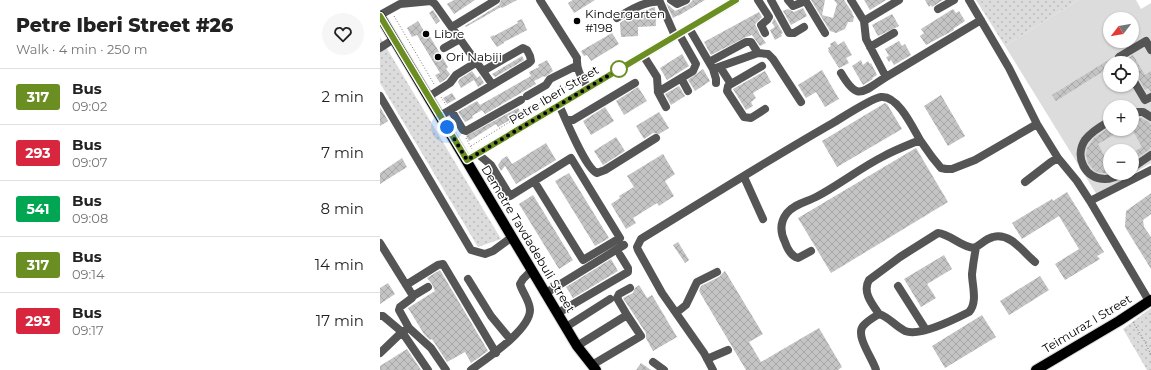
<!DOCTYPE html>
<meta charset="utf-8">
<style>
:root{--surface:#fff;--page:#f6f6f6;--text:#222;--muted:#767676;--line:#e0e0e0}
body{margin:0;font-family:Montserrat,sans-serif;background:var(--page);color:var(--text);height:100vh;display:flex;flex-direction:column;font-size:15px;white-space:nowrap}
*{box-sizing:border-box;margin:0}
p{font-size:13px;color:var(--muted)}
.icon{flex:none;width:22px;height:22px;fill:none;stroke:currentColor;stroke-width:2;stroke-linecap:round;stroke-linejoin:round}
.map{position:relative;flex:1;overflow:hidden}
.details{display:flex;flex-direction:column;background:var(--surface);width:380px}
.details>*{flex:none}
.badge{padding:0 8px;border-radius:3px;font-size:14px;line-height:26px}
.needle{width:26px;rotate:239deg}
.buttons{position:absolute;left:723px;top:12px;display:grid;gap:8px}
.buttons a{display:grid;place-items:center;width:36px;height:36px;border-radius:50%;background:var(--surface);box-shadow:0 1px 3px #0004;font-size:20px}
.you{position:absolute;width:20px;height:20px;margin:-10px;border:3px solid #fff;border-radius:50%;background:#1a73e8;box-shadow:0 0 0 6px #1a73e833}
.map>.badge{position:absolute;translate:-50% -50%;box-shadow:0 0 0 2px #fff}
.round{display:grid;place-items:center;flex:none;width:42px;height:42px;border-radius:21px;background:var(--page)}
.summary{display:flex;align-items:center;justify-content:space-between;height:68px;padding:0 16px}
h1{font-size:19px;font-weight:800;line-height:30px}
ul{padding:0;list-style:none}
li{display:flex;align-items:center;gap:12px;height:56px;padding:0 16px;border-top:1px solid var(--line)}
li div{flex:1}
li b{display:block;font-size:15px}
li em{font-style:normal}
li .badge{min-width:44px;font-weight:700;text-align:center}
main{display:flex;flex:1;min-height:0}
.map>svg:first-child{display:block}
.grass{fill:url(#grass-dots)}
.green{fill:#dcdcdc;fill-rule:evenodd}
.building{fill:url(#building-cross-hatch)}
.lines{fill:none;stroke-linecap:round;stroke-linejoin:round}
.major-casing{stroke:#dbdbdb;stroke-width:12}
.path{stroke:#777;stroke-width:1;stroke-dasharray:1 2;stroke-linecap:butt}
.minor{stroke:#555;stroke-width:8}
.major{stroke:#000;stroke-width:10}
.line-casing{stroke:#fff;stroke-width:9}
.line{stroke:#6b8e23;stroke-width:6}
.walk{stroke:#000;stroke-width:4;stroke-dasharray:0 7.2}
.poi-dot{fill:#000;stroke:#fff;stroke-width:1.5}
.stop-dot{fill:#fff;stroke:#6b8e23;stroke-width:2}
.labels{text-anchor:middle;stroke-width:3;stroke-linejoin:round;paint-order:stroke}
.poi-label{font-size:12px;fill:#000;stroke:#fff;text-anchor:start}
.street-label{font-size:12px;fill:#000;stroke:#fff}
</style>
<main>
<section class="details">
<div class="summary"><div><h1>Petre Iberi Street #26</h1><p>Walk · 4 min · 250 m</p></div><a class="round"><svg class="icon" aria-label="heart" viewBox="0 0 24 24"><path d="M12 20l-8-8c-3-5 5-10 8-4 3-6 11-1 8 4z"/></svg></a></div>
<ul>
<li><span class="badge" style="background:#6b8e23;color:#fff">317</span><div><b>Bus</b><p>09:02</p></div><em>2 min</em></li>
<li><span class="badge" style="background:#d7263d;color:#fff">293</span><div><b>Bus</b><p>09:07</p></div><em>7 min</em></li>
<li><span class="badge" style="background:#00a651;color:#fff">541</span><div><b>Bus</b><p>09:08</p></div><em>8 min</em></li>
<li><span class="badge" style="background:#6b8e23;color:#fff">317</span><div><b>Bus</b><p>09:14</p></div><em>14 min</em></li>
<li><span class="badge" style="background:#d7263d;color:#fff">293</span><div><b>Bus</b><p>09:17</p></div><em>17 min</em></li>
</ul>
</section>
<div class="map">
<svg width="771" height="370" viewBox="0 0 771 370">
<defs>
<pattern id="grass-dots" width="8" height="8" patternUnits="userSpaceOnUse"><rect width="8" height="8" fill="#dcdcdc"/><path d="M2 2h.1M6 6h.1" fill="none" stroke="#bbb" stroke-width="1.8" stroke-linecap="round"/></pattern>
<pattern id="building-cross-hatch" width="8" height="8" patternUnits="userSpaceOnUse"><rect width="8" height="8" fill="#c4c4c4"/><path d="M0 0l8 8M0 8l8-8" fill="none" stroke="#a7a7a7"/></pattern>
</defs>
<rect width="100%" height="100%" fill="#fff"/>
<path class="grass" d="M596,0H698L625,46Z
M0,37L121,239L98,247L0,83Z
M771,308V370H767L743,329Z"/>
<path class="green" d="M698,0H756L761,9L771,3V163L717,195L625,46ZM730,19H752V41H730ZM730,63H752V85H730ZM730,107H752V129H730ZM730,151H752V173H730Z"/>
<path class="building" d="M74,0H95L74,14L67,4Z
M121,0H137L122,8L121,7L86,27L85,26L119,5Z
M193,0H215L194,13L188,3Z
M313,0H325L298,16V15L293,18L286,3L295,11L308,5Z
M431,0H445L442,15L453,18L457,4L454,0H464L472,12L473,16H474L473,22H468L465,29L456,33L450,31Z
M484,0H506L490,10Z
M545,0H563L552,7L551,5L549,7Z
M275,7L276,26L258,27V36L241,37L240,23L246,19L259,18V12Z
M423,8L427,16L411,25L403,11L408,9L414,12Z
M573,9L576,13L579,11L585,21L573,29L574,30L546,45L540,36L544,33L541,29Z
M53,10L60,21L56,24L49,13Z
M379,12L382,17L375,24L380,35L386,43L380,46L372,35L366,37L331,55L324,42Z
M512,14L519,26L498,36L492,25Z
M394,18L403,33L401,34L402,36L395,40L390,30L395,27L392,23Z
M142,19L147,30L124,42V43L117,47L110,37L114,35V36L138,23L137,21Z
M38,21L44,31L46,30L68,67L66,69L70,74L66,79L60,83L55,75L60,73L37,35L32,37L27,28Z
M232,33L239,44L211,61L207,55L204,56L201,51Z
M455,41L458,45L464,41L472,55L466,58L469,63L459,68L448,51L449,50L448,48L451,46L450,44Z
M519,41L522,46L525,44L531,55L514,65L511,60L509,62L506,57L509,56L505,49Z
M302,54L309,66L287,80L280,68Z
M753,55L765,75L771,71V92L768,88L765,90L757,75L752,73V63H748L747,59Z
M142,56L144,60L115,77L112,74Z
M730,59V67L676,101L672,95Z
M167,60L173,71L165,77L164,76L154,81L156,84L105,114L102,110L92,116L93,118L85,122L78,112L97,101L100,105L151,76L149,72L159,67L158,65Z
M481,60L483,65L488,61L490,64L491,63L497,75L492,78L493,79L483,85L472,66Z
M323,69L330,81L315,91L308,80Z
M442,70L459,99L445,107L436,92L426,98L418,85Z
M92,71L97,78L100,76L104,83L98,87L94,80L81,88L78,82L80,79Z
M385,71L391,82L373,93L376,98L371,102L373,106L366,110L353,89Z
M299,86L305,96L291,105L285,94Z
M258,87L267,101L244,115L236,101Z
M72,93L76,99L67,104L63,98Z
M561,95L585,136L568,146L544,106Z
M505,103L507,104L522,129L457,167L442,141Z
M0,107L8,121L0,126Z
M225,107L234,121L211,135L203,121Z
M138,108L141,113L118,127L116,124L89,141L86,136Z
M279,112L289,128L279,134L273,133L264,139L256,126Z
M752,118H761L769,122L771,125V147L769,150L752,161V153L762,147L752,129Z
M730,127V129H744L718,144L730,166V173H719L715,171L708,163L706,154L707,148L714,138Z
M236,137L245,151L223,165L214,151Z
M166,143L176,160L136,184L125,166L121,171L118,165L122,159L127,156L132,164Z
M536,148L568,202L451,273L418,218Z
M283,154L295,174L285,181L294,196L279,206L277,203L253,218L256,223L246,229L231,204L240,198L239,196L254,187L247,176Z
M22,158L27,167L0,184V173Z
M189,173L229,238L215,246L175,181Z
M687,192L724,252L717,256L720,259L685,280L675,264L699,249L679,216L642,239L632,223L672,199L673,201Z
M771,193V214L763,220L764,227L771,237V269L745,227L746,211Z
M153,195L193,260L179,269L139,204Z
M298,242L309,260L305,263L293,245Z
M564,255L572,269L547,284L556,298L541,307L524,279Z
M231,259L238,271L193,298L186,287Z
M60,270L108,351L91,363L85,352L67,362L52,339L50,340L44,334L28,308L55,291L52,284L47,278Z
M345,271L383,334L369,342L381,362L439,328L462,367L458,370H366L319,291L321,286L339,277Z
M660,276L669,290L629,315L620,301Z
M8,283L15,294L0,304V288Z
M259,285L267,298L272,295L297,337L273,351L266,338V333L243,298L253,293L255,288Z
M602,315L616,337L565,368L552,346Z
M27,349L41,370H0V366Z
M261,363L271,370H256Z"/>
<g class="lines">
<defs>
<path id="major" d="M0,16L197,346L216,370
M656,370L739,321L771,300"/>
</defs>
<use href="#major" class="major-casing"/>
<path class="path" d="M14,16L54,84
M61,97L66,105
M86,138L92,149
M91,146L195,81
M753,322L765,342L771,355"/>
<path class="minor" d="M160,0L197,58C196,70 202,78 208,88
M291,0L297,4L306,0
M378,0L389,17L387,20L381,25L385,33
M391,0L409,33H414L424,27
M408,0L413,6L423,2
M425,0L445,33
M471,0L484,21L486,39L506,77L601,20
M589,0L629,68L657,124L678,158L697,181L710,201L769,301
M558,9L574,0
M0,15L20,4L51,1L55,4L112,84
M237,18C248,11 266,0 280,2L295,36
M484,21L519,0
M72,27L116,0
M309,28L333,69L378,53L388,54L393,59L421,102
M490,47L514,33
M0,48L14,39
M64,48L80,39
M263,55L277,77L278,92L286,107
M329,62L366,42H371L378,53
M743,63L739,57L766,41L771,50
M340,67L351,84L348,86L347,91L364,117L371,118L385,109
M333,69L336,79V83
M461,73C478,102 482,92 506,77
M301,78L308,91
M752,78L765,100L771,97
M351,84L382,66
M278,92L313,71L316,64L299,34
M0,96L91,250L105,254L113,251L132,237
M147,96L166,85L170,79L196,66
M48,97L70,83L76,75L97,62
M179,105C186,119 205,168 217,173L225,170L276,138
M71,110L83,130L86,131L141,100
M752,112H763L771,117
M60,116L149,63L151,61L150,56L147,50L143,48L103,71
M186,120H193L255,83
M730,121C721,126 711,132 705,140C694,157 705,179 725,179C732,179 738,176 743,173
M98,154L111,165L130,196L191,158L240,238L203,260L154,181
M87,160L356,0
M752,168L771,155
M364,177L383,219
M645,182L671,162L678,158
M710,201L771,170
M0,243L33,296L32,298L20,307L19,310L29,328L22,332L48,370
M431,251L418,258C411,256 407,248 405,242C400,232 400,222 407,213C414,204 426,202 436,197C459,185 480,168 504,156C515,150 528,145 540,140L552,157L561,168L566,169H572L595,160L657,124
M88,279L111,316L130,339
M26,285L58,265L63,264L116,353
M518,286L546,330
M166,293L244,245
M33,296L48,287
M178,313L248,272V268L240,255
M296,313L306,305L317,282L337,272
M499,314C509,317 515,326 525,331C540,337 575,319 589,312C598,302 592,285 592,274C593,265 594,257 596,248
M247,315L237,298L239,294L250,288
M0,316H3L22,332L0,353
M186,327L230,299
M29,328L51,348L66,370
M197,346L247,315L261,336L212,365
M327,359L348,350
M273,362L284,370
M91,370C106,359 150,330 150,310C150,301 142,292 140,284L143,279L152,270
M333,370L324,353L282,293L258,250L257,247L261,239C325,200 388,160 453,123C463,117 492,98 501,97C518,95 533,128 540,140
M496,370C493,359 475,336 483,326C487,321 494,317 499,314C492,304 482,292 489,280L520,257L558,233C570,234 581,247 594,248C601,245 605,239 613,237C630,232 643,252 655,262"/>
<use href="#major" class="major"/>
</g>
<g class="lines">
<defs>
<path id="line" d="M0,16L87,160L356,0"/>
</defs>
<use href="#line" class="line-casing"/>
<use href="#line" class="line"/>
<path class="walk" d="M67,127L87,160L241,68L239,69"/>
</g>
<g class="poi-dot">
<circle cx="197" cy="21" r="4"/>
<circle cx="46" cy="34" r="4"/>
<circle cx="58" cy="57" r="4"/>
</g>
<circle class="stop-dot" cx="239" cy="69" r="8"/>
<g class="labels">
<g class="poi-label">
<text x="205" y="18">Kindergarten<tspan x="205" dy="14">#198</tspan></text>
<text x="54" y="38">Libre</text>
<text x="66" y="61">Ori Nabiji</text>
</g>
<g class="street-label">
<text transform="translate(174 95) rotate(-31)" y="4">Petre Iberi Street</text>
<text transform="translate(148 239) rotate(59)" y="4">Demetre Tavdadebuli Street</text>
<text transform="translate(707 324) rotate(-31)" y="4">Teimuraz I Street</text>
</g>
</g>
</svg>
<div class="buttons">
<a><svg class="needle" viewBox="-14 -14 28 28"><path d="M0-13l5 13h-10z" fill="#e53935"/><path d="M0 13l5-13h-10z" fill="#767676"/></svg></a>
<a><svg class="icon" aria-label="locate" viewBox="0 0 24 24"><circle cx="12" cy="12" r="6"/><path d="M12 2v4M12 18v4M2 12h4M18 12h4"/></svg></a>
<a>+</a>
<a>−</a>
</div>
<div class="you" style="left:67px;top:127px"></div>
</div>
</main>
